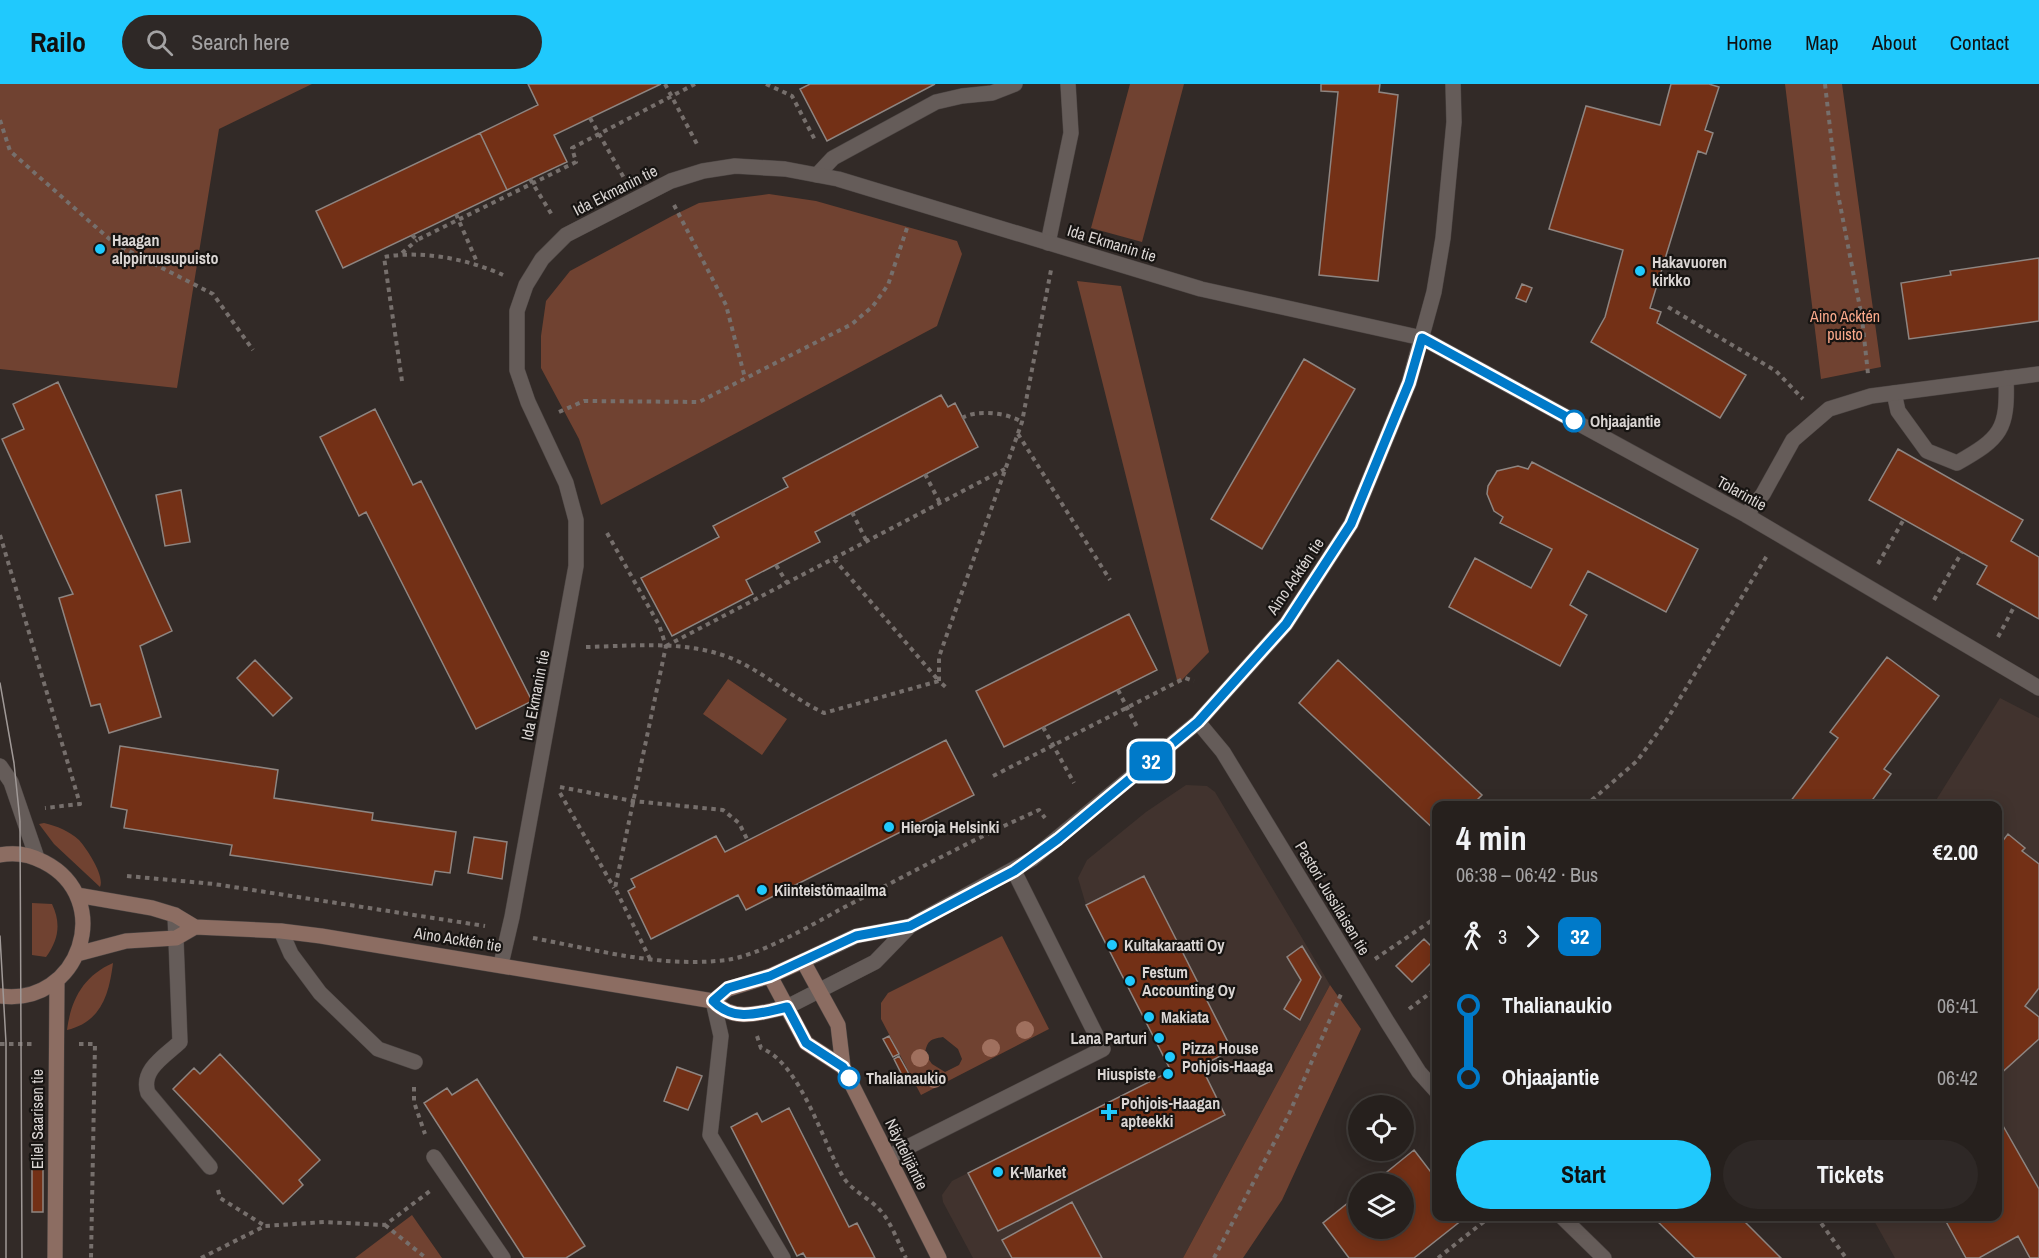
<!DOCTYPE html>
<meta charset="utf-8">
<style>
:root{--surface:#26201d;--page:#2e2826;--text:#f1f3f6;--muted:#a4a3a4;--line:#423e3b;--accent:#20c9fd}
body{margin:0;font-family:"Archivo Narrow",sans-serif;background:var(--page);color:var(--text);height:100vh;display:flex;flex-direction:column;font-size:22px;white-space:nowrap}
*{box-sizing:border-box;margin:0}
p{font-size:20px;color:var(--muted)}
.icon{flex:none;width:33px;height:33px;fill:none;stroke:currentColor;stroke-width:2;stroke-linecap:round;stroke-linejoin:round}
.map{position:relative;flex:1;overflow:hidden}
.side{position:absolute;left:1432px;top:717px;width:570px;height:420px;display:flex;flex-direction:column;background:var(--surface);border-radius:12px;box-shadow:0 3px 15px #0003,0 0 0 2px var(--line)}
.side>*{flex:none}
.badge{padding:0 12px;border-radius:9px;font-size:21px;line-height:39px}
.tools{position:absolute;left:1348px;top:1011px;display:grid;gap:12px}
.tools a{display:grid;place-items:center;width:66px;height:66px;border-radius:50%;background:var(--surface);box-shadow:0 3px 15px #0003,0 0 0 2px var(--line);font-size:30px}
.map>.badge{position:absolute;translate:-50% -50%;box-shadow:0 0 0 3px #fff}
.legs{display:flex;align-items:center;gap:9px;height:66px;padding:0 24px;font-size:20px}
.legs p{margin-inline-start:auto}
.head{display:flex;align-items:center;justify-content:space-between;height:102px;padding:0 24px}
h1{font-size:33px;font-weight:700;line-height:45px}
.action{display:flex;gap:12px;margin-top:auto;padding:12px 24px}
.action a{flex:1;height:69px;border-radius:36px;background:var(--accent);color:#111;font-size:24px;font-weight:700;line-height:69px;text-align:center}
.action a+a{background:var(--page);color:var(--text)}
ul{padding:0 24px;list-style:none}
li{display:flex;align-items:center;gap:21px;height:72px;font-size:22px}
li i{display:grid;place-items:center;width:9px;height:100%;margin:0 8px;background:currentColor}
li i::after{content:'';width:15px;height:15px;margin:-8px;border:4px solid;border-radius:50%;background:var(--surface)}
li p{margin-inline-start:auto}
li:first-child i{background:linear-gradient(#0000 50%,currentColor 0)}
li:last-child i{background:linear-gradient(currentColor 50%,#0000 0)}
header{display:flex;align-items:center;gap:36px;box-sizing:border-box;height:84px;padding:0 30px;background:var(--accent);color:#111}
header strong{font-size:28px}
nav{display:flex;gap:33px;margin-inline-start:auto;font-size:21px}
.search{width:420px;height:54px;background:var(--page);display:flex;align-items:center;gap:15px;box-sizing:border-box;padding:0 21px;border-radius:33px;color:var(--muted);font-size:22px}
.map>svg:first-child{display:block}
.built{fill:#41332e}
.green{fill:#704231;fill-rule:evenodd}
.building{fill:#733016;stroke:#8e8581;stroke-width:1.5}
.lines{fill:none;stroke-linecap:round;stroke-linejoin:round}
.service-casing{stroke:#4c4543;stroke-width:16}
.minor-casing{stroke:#4c4543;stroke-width:16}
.secondary-casing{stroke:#4c4543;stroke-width:16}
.path{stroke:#766f6c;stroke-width:4;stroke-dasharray:4.5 4.5;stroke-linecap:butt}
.service{stroke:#655c59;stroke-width:15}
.minor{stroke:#655c59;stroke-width:15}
.secondary{stroke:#8c6d62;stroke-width:15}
.tram{stroke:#a09997;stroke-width:1.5}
.tree{fill:#a0705e}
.line-1-casing{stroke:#fff;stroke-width:14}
.line-1{stroke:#007ac9;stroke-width:9}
.poi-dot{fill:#20c9fd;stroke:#171412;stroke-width:2}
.stop-1-dot{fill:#fff;stroke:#007ac9;stroke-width:3}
.labels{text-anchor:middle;stroke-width:4.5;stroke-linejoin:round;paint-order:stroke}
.street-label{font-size:16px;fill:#dad5d3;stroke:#171412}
.poi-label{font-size:16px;font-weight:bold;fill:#dad5d3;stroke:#171412;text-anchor:start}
.park-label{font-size:16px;fill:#faa98b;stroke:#171412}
.stop-label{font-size:16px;font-weight:bold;fill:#dad5d3;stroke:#171412;text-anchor:start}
</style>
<header>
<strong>Railo</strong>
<div class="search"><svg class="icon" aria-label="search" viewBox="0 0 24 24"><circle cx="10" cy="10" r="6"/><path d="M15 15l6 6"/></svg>Search here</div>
<nav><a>Home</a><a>Map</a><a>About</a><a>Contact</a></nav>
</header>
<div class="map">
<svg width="2039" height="1174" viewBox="0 0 2039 1174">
<rect width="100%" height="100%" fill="#322a27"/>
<path class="built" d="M2000,614L2039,634V1174H1895L1872,1133L1998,1132V722L1933,721Z
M1186,701L1207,702L1215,708L1330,901L1183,1174H973L943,1118L942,1111L952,1097L1170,987L1086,821L1078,794L1087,776L1146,728Z"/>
<path class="green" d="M0,0H312L219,45L177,304L0,285Z
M1130,0H1184L1142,158L1091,144Z
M1785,0H1842L1881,283L1821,295Z
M769,110L816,117L957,157L962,170L937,242L601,421L579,355L541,284V252L546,217L570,187L672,132L699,119Z
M1077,197L1121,202L1209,568L1178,600Z
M728,595L787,635L762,671L703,630Z
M44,739C57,742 69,747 79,756C87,765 105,792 100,803L54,760L39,740Z
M32,819L52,820C61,839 59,855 46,873L32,871Z
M1002,852L1049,945L921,1011L881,935V919L888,909ZM943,953L958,965L962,975L959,981L945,988L932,980L925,970C927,957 930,955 943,953Z
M113,879C109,911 101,938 67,946C71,916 83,892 113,879Z
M1330,901L1361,945L1282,1116L1243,1174H1183Z
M412,1131L442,1174H355Z"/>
<path class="building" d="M528,0H661L554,51L567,78L507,106L480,49L538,21Z
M810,0H935L827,57L800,5Z
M1321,0H1380L1379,8L1398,11L1378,197L1319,191L1338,8L1321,7Z
M1671,0H1709L1719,3L1705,46L1713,49L1706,70L1698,67L1650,224L1661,228L1657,239L1746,291L1720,334L1591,258L1605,233L1623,166L1549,145L1586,22L1660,41Z
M480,49L507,106L343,184L316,127Z
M2039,174V237L1909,255L1901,199L1951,191L1950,187Z
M1522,200L1532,204L1526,218L1516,214Z
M1304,275L1355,305L1262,465L1211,435Z
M58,298L172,547L140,562L161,633L109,649L100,620L91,622L59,514L73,510L2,355L24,345L13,320Z
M941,311L948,323L955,319L978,363L815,448L820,458L746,496L753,510L672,552L641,494L719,453L713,442L788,403L783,394Z
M375,325L413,401L421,397L532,617L476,645L366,428L359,432L320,353Z
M1898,365L2023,436L2011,457L2039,473V535L1977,500L1987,482L1869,416Z
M1532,378L1698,465L1666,528L1588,487L1570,521L1587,531L1560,582L1449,523L1475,474L1531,504L1552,465L1500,439L1503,433L1494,427L1487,410L1488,402L1497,387L1518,382L1528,385Z
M181,406L190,458L165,462L156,411Z
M1129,530L1157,586L1004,663L976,607Z
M1887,573L1939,612L1884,685L1891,690L1868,722H1787L1838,654L1830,648Z
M255,576L292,614L273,632L237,594Z
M1338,576L1482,711L1471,722H1437V748L1299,619Z
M946,656L974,711L746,826L738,811L651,855L628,807L635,803L631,795L716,752L725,768Z
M120,662L278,686L274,714L373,729L372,736L456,748L450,789L435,787L432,801L230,771L232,761L124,744L127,726L111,723Z
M2008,750L2025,764L2022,767L2039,780V904L2025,922L2039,933V955L1998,992V790L2002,786L1998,783V763Z
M474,753L507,758L502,795L468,789Z
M1144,792L1232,966L1201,982L1225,1031L998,1147L968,1089L1171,987L1086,821Z
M1424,855L1437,868V873L1412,898L1396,882Z
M1302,862L1321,893L1300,936L1284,925L1301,896L1287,873Z
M889,952L899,970L893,973L883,955Z
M220,970L320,1076L299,1096L303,1101L283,1120L173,1005L194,984L200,990Z
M899,972L909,990L903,993L894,975Z
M677,983L702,992L688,1026L664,1017Z
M477,995L585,1162L566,1174H524L424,1019L447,1004L452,1011Z
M789,1024L849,1143L857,1139L875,1174H806L803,1169L797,1172L731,1043L757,1029L762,1038Z
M1998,1033L2039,1105V1174H2030L2018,1152L1979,1174H1966L1943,1132H1998Z
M1414,1066L1437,1096V1132H1467L1414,1174H1349L1323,1139L1359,1110V1144H1404V1100H1372Z
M32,1081H43V1128H32Z
M1072,1118L1102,1174H1012L1002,1156Z
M1652,1132H1739L1781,1174H1695Z"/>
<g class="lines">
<defs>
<path id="service" d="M817,91L833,74L936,18L962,12L992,9L1015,0
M1048,159L1071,49L1068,0
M1894,309L1898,327L1927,367L1957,379C2001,354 2008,346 2006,294
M175,831L180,958C165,972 140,986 148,1009L210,1083
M281,847L291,870L320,909L378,965L415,978
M713,917L721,952L710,1051L783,1174
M434,1073L503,1174"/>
<path id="minor" d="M1746,431L1763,410L1793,356L1829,325L1871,312L2039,290
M1198,638L1223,668L1388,939L1419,988L1437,1008
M0,682L11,698L37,774
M803,877L856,852L910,842
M501,880L512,833L576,482V436L566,399L528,318L517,286V227L526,201L542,175L566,151L671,97L703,87L735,82L785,85L838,95L1201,205L1422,254L1746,431L2039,604
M787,923L875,878L910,842L1032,775L1198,638L1286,540L1351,440L1409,299L1434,208L1443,154L1454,38L1453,0
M888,1073L1103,965L1014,787
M1561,1132L1604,1174"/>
<path id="secondary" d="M0,771C15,768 31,771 44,778C116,815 80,923 0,912
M77,811L152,824L175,831L195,843L281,847L321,852L713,917C734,939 760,929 787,923
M77,870L126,857L176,854L195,843
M770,892L806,959L843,983
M713,917L728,905L770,892L803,877L838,941L843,983L939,1174
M55,1174L57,896"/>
</defs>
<use href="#service" class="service-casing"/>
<use href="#minor" class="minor-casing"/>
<use href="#secondary" class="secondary-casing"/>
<path class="path" d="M665,0L698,62
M766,0L792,12L816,58
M1825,0L1837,105L1862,234L1868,290
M590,34L624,94
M0,36L10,67L115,160L213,210L253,266
M530,95L552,131
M674,121L726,221L745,294
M456,130L477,178
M412,151L417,156L576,78L572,64L695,0
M402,169L417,156
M1668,223L1776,287L1803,315
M402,297L384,173C422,166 468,175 503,191
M559,328L584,317L699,318L852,240L873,222L888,201L908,141
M962,334C977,325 1008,329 1022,338
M1018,350L1110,496
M925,390L940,419
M852,428L867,458
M607,449L659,541L666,562L615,804L651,877
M0,451L80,720L45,724
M834,475L939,597
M1878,480L1904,435
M776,481L787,499
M1934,516L1962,468
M1998,553L2015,521
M666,562L1005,385
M586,563C633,562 683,556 728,573C762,586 790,613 824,629L939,597L948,605
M939,597V573L1022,338L1051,186
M1118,606L1138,645
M1043,643L1074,699
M993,692L1185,594L1194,597
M560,703L633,717L723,726L739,739L748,757
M560,709L614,804
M1585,722L1637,677L1666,637L1768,470
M127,792L214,800L485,842
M533,854C598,866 660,884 726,876C758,872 810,842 839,826C905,792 971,756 1039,726L1045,734
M1375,875L1437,833
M1409,925L1437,904
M757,952L761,964C800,979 822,1056 842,1091C850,1106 868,1113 879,1125C891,1137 898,1159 906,1174
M0,960H33
M79,960H95L91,1174
M414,1003V1018L425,1050
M218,1106L220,1114L265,1142
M1816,1132L1846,1174
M385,1141L426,1174
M201,1174L265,1142L324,1138L385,1141L430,1107
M1214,1174L1289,1030L1341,910
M1438,1174L1491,1132"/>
<use href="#service" class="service"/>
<use href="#minor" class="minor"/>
<use href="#secondary" class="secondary"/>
<path class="tram" d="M0,599L14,679L20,737L22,1174
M0,852L6,959V1174"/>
</g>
<g class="tree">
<circle cx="1025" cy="946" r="9"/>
<circle cx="991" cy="964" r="9"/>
<circle cx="920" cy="974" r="9"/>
<circle cx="934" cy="995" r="9"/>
</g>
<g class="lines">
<defs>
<path id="line-1" d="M849,994L843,983L806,959L787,923C760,929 734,939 713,917L728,904L770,892L856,852L910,842L1014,787L1058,755L1198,638L1286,540L1351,440L1409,299L1422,254L1574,337"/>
</defs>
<use href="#line-1" class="line-1-casing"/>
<use href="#line-1" class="line-1"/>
</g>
<g class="poi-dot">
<circle cx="100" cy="165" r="6"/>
<circle cx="1640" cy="187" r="6"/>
<circle cx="889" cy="743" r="6"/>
<circle cx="762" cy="806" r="6"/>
<circle cx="1112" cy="861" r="6"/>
<circle cx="1130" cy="897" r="6"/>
<circle cx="1149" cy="933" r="6"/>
<circle cx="1159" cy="954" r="6"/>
<circle cx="1170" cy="973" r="6"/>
<circle cx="1168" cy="990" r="6"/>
<path d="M1106 1019h6v6h6v6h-6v6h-6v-6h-6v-6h6z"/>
<circle cx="998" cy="1088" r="6"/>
</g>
<g class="stop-1-dot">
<circle cx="1574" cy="337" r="10"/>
<circle cx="849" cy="994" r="10"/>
</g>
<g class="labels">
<g class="street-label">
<text transform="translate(615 106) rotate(-27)" y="6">Ida Ekmanin tie</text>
<text transform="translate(1112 159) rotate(17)" y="6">Ida Ekmanin tie</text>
<text transform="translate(1742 409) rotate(29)" y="6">Tolarintie</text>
<text transform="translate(1295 492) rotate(-56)" y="6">Aino Acktén tie</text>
<text transform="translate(535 611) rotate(-79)" y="6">Ida Ekmanin tie</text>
<text transform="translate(1333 814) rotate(59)" y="6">Pastori Jussilaisen tie</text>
<text transform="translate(458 855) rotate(9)" y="6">Aino Acktén tie</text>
<text transform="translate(37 1035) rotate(-90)" y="6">Eliel Saarisen tie</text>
<text transform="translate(907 1070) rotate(64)" y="6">Näyttelijäntie</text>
</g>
<g class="poi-label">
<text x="112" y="162">Haagan<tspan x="112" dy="18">alppiruusupuisto</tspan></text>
<text x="1652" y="184">Hakavuoren<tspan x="1652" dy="18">kirkko</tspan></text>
<text x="901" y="749">Hieroja Helsinki</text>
<text x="774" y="812">Kiinteistömaailma</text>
<text x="1124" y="867">Kultakaraatti Oy</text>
<text x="1142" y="894">Festum<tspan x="1142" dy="18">Accounting Oy</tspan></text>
<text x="1161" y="939">Makiata</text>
<text x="1147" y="960" text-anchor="end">Lana Parturi</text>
<text x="1182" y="970">Pizza House<tspan x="1182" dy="18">Pohjois-Haaga</tspan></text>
<text x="1156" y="996" text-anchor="end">Hiuspiste</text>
<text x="1121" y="1025">Pohjois-Haagan<tspan x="1121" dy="18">apteekki</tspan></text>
<text x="1010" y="1094">K-Market</text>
</g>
<g class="park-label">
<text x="1845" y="238">Aino Acktén<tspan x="1845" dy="18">puisto</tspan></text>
</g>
<g class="stop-label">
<text x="1590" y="343">Ohjaajantie</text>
<text x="866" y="1000">Thalianaukio</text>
</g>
</g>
</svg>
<div class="tools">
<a><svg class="icon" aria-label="locate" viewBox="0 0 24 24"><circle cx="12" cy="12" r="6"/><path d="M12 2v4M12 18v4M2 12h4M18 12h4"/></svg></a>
<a><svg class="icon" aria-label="layers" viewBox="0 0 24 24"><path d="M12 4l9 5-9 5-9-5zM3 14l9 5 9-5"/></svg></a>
</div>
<b class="badge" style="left:1151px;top:677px;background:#007ac9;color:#fff">32</b>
<section class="side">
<div class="head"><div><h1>4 min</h1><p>06:38 – 06:42 · Bus</p></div><b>€2.00</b></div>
<div class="legs"><svg class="icon" aria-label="walk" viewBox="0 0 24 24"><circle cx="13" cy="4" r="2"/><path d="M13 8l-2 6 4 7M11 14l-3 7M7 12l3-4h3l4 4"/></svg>3<svg class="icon" aria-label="forward" viewBox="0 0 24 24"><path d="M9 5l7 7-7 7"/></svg><b class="badge" style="background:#007ac9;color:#fff">32</b></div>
<ul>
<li><i style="color:#007ac9"></i><b>Thalianaukio</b><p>06:41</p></li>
<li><i style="color:#007ac9"></i><b>Ohjaajantie</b><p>06:42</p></li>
</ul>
<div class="action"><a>Start</a><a>Tickets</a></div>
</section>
</div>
